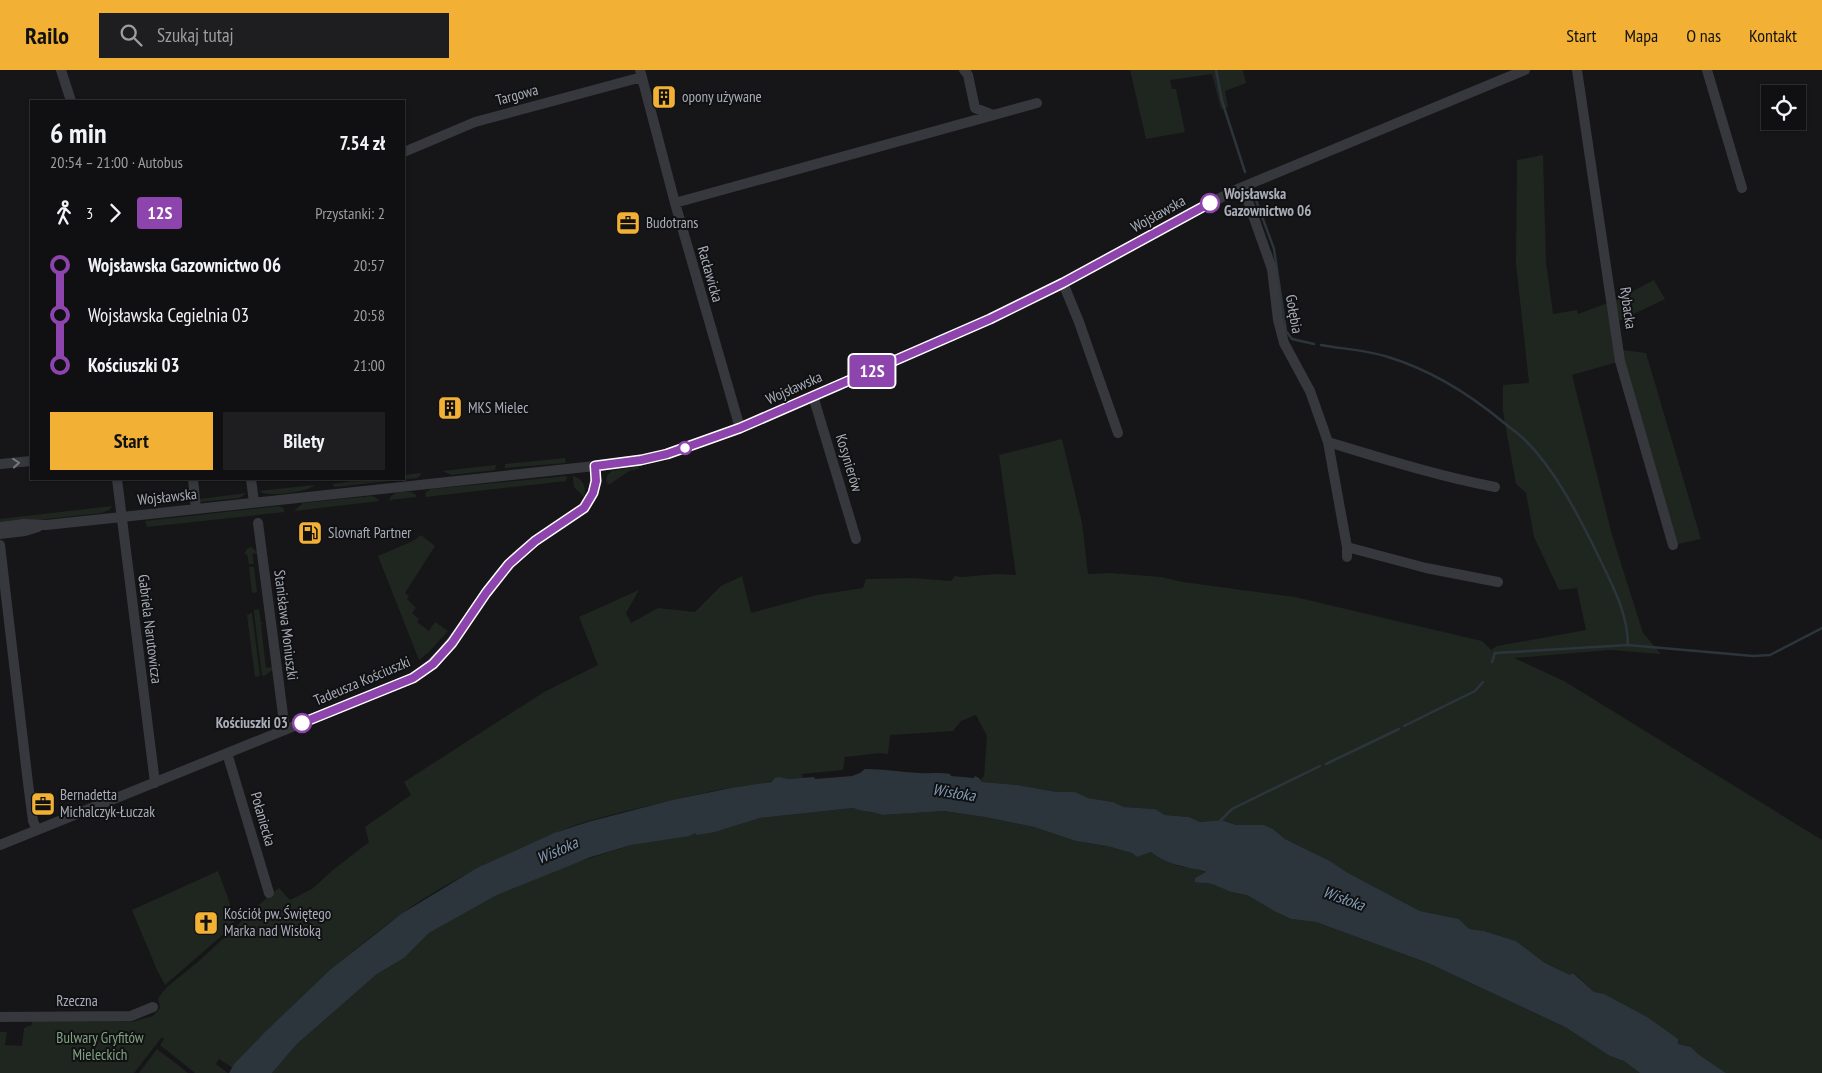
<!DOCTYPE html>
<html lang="pl">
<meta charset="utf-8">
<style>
:root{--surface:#101012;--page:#1e1e20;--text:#f1f3f6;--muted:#9c9d9f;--line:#303032;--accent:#f2b134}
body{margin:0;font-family:"PT Sans Narrow",sans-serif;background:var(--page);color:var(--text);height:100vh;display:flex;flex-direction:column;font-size:19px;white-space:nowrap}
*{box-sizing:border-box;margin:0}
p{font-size:16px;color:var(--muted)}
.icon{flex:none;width:28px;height:28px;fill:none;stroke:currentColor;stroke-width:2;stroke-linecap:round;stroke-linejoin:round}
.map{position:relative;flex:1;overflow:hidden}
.sheet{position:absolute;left:30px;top:30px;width:375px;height:380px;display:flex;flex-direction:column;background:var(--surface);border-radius:0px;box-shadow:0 1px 4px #0004,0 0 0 1px var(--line)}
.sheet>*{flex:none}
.badge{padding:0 10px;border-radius:4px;font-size:18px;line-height:32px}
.controls{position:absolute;left:1761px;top:15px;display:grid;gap:10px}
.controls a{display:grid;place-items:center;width:45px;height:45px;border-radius:0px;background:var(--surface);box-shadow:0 1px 4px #0004,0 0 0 1px var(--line);font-size:25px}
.map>.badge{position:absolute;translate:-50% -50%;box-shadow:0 0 0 2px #fff}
.legs{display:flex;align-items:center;gap:8px;height:55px;padding:0 20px;font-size:16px}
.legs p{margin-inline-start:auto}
.summary{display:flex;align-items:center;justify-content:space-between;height:85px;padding:0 20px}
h1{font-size:28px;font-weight:800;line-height:38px}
.cta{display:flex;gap:10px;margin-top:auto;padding:10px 20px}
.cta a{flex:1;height:58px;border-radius:0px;background:var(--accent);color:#111;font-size:20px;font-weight:800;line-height:58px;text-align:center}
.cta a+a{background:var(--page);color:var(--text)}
ul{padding:0 20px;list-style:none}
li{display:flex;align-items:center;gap:18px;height:50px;font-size:19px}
li i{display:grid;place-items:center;width:8px;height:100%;margin:0 6px;background:currentColor}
li i::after{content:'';width:12px;height:12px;margin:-6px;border:4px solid;border-radius:50%;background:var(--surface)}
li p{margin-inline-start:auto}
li:first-child i{background:linear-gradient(#0000 50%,currentColor 0)}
li:last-child i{background:linear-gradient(currentColor 50%,#0000 0)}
header{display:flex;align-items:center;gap:30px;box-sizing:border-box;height:70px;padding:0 25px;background:var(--accent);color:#111}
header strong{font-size:24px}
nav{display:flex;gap:28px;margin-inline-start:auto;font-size:18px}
.search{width:350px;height:45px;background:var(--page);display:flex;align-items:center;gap:12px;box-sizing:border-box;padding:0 18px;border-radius:0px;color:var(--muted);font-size:19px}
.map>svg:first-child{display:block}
.green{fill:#1e261f}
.water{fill:#2c353c}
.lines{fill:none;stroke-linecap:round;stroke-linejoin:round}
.stream{stroke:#2c353c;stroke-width:2.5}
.minor{stroke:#37383d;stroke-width:10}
.oneway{stroke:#757881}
.line-1-casing{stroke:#fff;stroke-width:11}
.line-1{stroke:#8e44ad;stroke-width:8}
.stop-1-dot{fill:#fff;stroke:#8e44ad;stroke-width:2.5}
.labels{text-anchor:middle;stroke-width:4;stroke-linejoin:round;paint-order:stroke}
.street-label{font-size:15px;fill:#a8adb8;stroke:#111113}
.poi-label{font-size:15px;fill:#a8adb8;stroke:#111113;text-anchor:start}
.stop-label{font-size:15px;font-weight:bold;fill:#a8adb8;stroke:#111113;text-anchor:start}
.park-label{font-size:15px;fill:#7fa381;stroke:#111113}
.water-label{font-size:16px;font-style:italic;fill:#7f9bb3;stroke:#111113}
</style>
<header>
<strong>Railo</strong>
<div class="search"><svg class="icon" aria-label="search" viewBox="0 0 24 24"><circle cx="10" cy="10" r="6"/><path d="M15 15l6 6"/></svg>Szukaj tutaj</div>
<nav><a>Start</a><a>Mapa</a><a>O nas</a><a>Kontakt</a></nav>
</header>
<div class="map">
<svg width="1822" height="1003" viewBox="0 0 1822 1003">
<rect width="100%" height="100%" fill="#161618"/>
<path class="green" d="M1130,0H1243L1246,13L1225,21L1228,37L1221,39L1212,4L1170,10L1172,19H1176L1185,62L1146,69Z
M1543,85L1546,192L1553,244L1577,240L1578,244L1616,230L1654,210L1665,229L1619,251L1623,280L1646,283L1701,469L1673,475L1621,291L1572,305L1612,465L1643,563L1661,584L1610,580L1514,588L1564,611L1822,770V1003H1726L1698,984L1691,977L1678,974L1604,924L1594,922L1574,903L1570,905L1545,893L1516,871L1484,861L1469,859L1459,849L1420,841L1348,803L1330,791L1285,769L1273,759L1264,755H1236L1221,750L1200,752L1189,747L1165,745L1155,739L1124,737L1113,732L1088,728L1075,722H1057L1017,715L982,712L981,709L984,706L987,666L976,645L961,651L953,661L890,665L888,684L881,683L845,687L843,700L802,704L803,708L788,709L780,707C762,717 738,716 718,720C675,729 632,739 589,751C563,758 540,770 515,781C476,799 435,819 400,845C339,889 286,941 234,994L233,998L219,989L216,994L228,1003H195L160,975L164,969L162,967L134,1003H0V962H7L5,975L22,976L24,958H26L27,956H31L32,951L129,950L132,952L153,946L160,938L158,928L167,917L200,890L272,823L279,818L290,830L312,819L333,800L369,772L365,757L411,725L404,712L544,622L598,595L579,547L639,520L626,543L631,553L658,538L695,542L721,516L742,506L751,543L817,525L863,518L866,509L913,508L951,511L955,506L962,507L996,504L1016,505L999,385L1062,369L1082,453L1088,504L1110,503L1161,507L1183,512L1295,527L1482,571L1491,580L1497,576L1586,560L1577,518L1559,520L1534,467L1526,423L1516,414L1503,342V315L1529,313L1516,194L1517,90Z
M565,388L566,393L505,398V394Z
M496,395L495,400L452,405L442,401Z
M639,396V399L629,401L610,414H608L606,411L607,406L612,401Z
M421,403L420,406L417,408L335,417L332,414L370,409H404V405Z
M567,406L566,411L425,427L426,422L431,419Z
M573,406C583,409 587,417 584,427L574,417Z
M315,415C307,422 268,428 259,421Z
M411,422L415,424L417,427L389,430C392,421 402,422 411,422Z
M247,423L239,428L200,432V429Z
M371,426L375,427L380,431L294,441L303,433Z
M112,436L109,440L102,443L0,454V449Z
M279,436L283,438L285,442L147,457L145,451Z
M421,465L435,476L405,523L409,526L407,529L416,538L412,543L419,549L417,552L429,561L435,552L448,561L428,583L419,590L378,486L413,471Z
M251,477L258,483L252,484L254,494H249L247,484H244L247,479Z
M249,497H254L257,522L252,523Z
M259,539L261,553H263L261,555L266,598L272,597V600L266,605L262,606L254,543V540Z
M251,543H252L260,606L255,607L247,545Z
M853,738C862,742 873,741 882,745L944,741L985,747L1034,757L1076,771L1107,776L1132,783L1137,787L1151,782C1160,789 1172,795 1184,797C1194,799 1196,798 1207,803L1200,805L1206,814H1212L1231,822L1247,825L1274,841L1291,849L1316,852L1428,893L1565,957L1610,986L1624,991L1640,1003H272L297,974L377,904L404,888L429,863L497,825L569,795L631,775L695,763L715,762L760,748Z
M218,801L229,831L234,855L165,915L157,900L132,840Z
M157,979L188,1003H139Z"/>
<path class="water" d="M865,699C885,699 900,702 919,703C930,704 940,702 950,704L951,706L974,708L975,706L979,708L982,712L1017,715L1057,722H1075L1088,728L1113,732L1124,737L1155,739L1165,745L1189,747L1200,752L1221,750L1236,755H1264L1273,759L1285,769L1330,791L1348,803L1420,841L1459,849L1469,859L1484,861L1516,871L1545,893L1570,905L1573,903L1594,922L1604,924L1647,947L1678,969V974L1691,977L1698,984L1726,1003H1640L1624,991L1610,986L1565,957L1428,893L1316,852L1291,849L1274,841L1247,825L1231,822L1212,814L1195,812V808L1206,802C1196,798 1191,799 1182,796C1170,794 1160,789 1151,782L1137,787L1132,783L1107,776L1076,771L1034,757L985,747L944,741L882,745C873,741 862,742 853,738L760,748L715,762L697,765L695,763L689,766L631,775L591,787L497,825L429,863L404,888L377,904L297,974L272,1003H229L234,994L266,961L330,900L401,844L477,798L554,763L588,752L672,730L731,718L771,712L775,708L780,707L788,709L814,707L815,709L852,706L860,703Z"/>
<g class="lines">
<path class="stream" d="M1216,0L1222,31L1245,102
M1256,130L1274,179L1286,261L1292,269L1314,274
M1321,275C1343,279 1367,280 1388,287C1431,300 1468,323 1503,352C1510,358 1519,364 1526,371C1555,400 1577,443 1595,479C1609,509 1628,541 1628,575
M1492,592L1495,583L1628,575L1753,586L1770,585L1822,558
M1404,656L1475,621L1483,612
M1326,694L1399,659
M1221,750L1232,739L1320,696"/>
<path class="minor" d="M61,0L71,31
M640,0L675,133L740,358
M964,0L968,5L975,38L993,45
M1577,0L1620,291L1673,475
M1707,0L1742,118
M404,82L475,52L642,7
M1240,118L1248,131L1272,199L1278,250L1284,273L1310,321L1328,372L1347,477V487
M675,133L1037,33
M1063,213L1079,252L1118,363
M813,326L856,469
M1328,372C1384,389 1438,406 1495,417
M0,394L31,391
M117,409L155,713
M193,409L196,439
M251,409L254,432
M258,453L285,660
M0,457L24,454L46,455L122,447L595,396L641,390L667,384L740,358L990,249L1063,213L1192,142L1240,118L1525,0
M0,464L25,461L38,457
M0,475L28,713L33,751L37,760
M1347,477L1426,498L1498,512
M227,683L269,823
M0,775L413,608C461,576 479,520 520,483C533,471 549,462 564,452C572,446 582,441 588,433C596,422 595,409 595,396
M0,947L131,946L153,937"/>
</g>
<defs><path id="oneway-chevron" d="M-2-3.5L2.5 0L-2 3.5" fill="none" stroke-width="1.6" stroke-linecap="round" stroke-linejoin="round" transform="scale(1.25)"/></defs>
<use class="oneway" href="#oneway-chevron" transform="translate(16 393) rotate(-5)"/>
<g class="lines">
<defs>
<path id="line-1" d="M302,653L413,608L433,594L452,573L486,523L509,494L535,471L584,438L593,423L596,411L595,396L641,390L667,384L740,358L990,249L1063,213L1210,133"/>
</defs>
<use href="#line-1" class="line-1-casing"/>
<use href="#line-1" class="line-1"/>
</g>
<defs>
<symbol id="building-square" viewBox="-11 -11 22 22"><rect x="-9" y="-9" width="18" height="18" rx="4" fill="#f2b134" stroke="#111113"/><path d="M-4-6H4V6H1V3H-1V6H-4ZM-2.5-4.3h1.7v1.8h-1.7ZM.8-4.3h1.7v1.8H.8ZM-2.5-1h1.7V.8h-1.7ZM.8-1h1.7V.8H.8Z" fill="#111"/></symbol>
<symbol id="office-square" viewBox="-11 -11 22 22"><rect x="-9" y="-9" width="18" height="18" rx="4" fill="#f2b134" stroke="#111113"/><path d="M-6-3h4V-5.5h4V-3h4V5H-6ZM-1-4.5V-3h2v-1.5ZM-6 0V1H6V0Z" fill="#111"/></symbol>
<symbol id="fuel-square" viewBox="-11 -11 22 22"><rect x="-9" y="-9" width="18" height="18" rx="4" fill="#f2b134" stroke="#111113"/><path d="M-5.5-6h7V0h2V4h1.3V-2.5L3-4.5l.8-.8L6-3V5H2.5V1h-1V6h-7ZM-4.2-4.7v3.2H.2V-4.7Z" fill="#111"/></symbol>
<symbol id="church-square" viewBox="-11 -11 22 22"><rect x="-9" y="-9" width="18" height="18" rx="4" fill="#f2b134" stroke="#111113"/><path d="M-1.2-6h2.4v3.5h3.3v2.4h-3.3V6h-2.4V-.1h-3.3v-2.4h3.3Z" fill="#111"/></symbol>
</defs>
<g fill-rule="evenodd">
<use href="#building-square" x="650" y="13" width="28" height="28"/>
<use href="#office-square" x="614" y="139" width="28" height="28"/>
<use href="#building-square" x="436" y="324" width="28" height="28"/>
<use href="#fuel-square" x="296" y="449" width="28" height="28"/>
<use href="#office-square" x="29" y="720" width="28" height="28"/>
<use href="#church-square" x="192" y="839" width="28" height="28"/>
</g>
<g class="stop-1-dot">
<circle cx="1210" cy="133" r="9"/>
<circle cx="685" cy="378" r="6"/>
<circle cx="302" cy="653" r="9"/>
</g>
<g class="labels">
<g class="street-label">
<text transform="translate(517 25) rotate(-15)" y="5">Targowa</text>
<text transform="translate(1158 144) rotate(-29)" y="5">Wojsławska</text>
<text transform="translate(710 204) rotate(74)" y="5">Racławicka</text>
<text transform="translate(1628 238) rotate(82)" y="5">Rybacka</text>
<text transform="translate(1294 244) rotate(80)" y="5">Gołębia</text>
<text transform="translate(794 318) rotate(-24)" y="5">Wojsławska</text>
<text transform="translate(849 393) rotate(73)" y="5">Kosynierów</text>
<text transform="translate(167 427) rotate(-6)" y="5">Wojsławska</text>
<text transform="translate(286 555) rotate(83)" y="5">Stanisława Moniuszki</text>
<text transform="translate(150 559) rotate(83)" y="5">Gabriela Narutowicza</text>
<text transform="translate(362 611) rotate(-23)" y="5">Tadeusza Kościuszki</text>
<text transform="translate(263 749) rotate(74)" y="5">Połaniecka</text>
<text x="77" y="936">Rzeczna</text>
</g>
<g class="poi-label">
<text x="682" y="32">opony używane</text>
<text x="646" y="158">Budotrans</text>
<text x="468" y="343">MKS Mielec</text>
<text x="328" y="468">Slovnaft Partner</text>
<text x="60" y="730">Bernadetta<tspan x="60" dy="17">Michalczyk-Łuczak</tspan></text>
<text x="224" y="849">Kościół pw. Świętego<tspan x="224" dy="17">Marka nad Wisłoką</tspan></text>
</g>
<g class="stop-label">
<text x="1224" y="129">Wojsławska<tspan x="1224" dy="17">Gazownictwo 06</tspan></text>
<text x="288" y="658" text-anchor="end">Kościuszki 03</text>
</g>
<g class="park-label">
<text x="100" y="973">Bulwary Gryfitów<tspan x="100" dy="17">Mieleckich</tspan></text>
</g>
<g class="water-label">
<text transform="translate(954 722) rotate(9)" y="6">Wisłoka</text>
<text transform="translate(557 780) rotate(-24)" y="6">Wisłoka</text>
<text transform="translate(1344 828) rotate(20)" y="6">Wisłoka</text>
</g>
</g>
</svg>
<div class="controls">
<a><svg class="icon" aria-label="locate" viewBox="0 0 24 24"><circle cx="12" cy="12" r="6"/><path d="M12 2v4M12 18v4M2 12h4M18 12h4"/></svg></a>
</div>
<b class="badge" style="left:872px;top:301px;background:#8e44ad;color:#fff">12S</b>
<section class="sheet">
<div class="summary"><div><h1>6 min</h1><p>20:54 – 21:00 · Autobus</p></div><b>7.54 zł</b></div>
<div class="legs"><svg class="icon" aria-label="walk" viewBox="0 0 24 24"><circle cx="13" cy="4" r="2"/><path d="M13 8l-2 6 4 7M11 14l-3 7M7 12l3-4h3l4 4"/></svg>3<svg class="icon" aria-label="forward" viewBox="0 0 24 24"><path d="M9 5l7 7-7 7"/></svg><b class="badge" style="background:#8e44ad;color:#fff">12S</b><p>Przystanki: 2</p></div>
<ul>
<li><i style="color:#8e44ad"></i><b>Wojsławska Gazownictwo 06</b><p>20:57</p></li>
<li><i style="color:#8e44ad"></i><span>Wojsławska Cegielnia 03</span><p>20:58</p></li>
<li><i style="color:#8e44ad"></i><b>Kościuszki 03</b><p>21:00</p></li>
</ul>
<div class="cta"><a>Start</a><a>Bilety</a></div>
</section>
</div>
